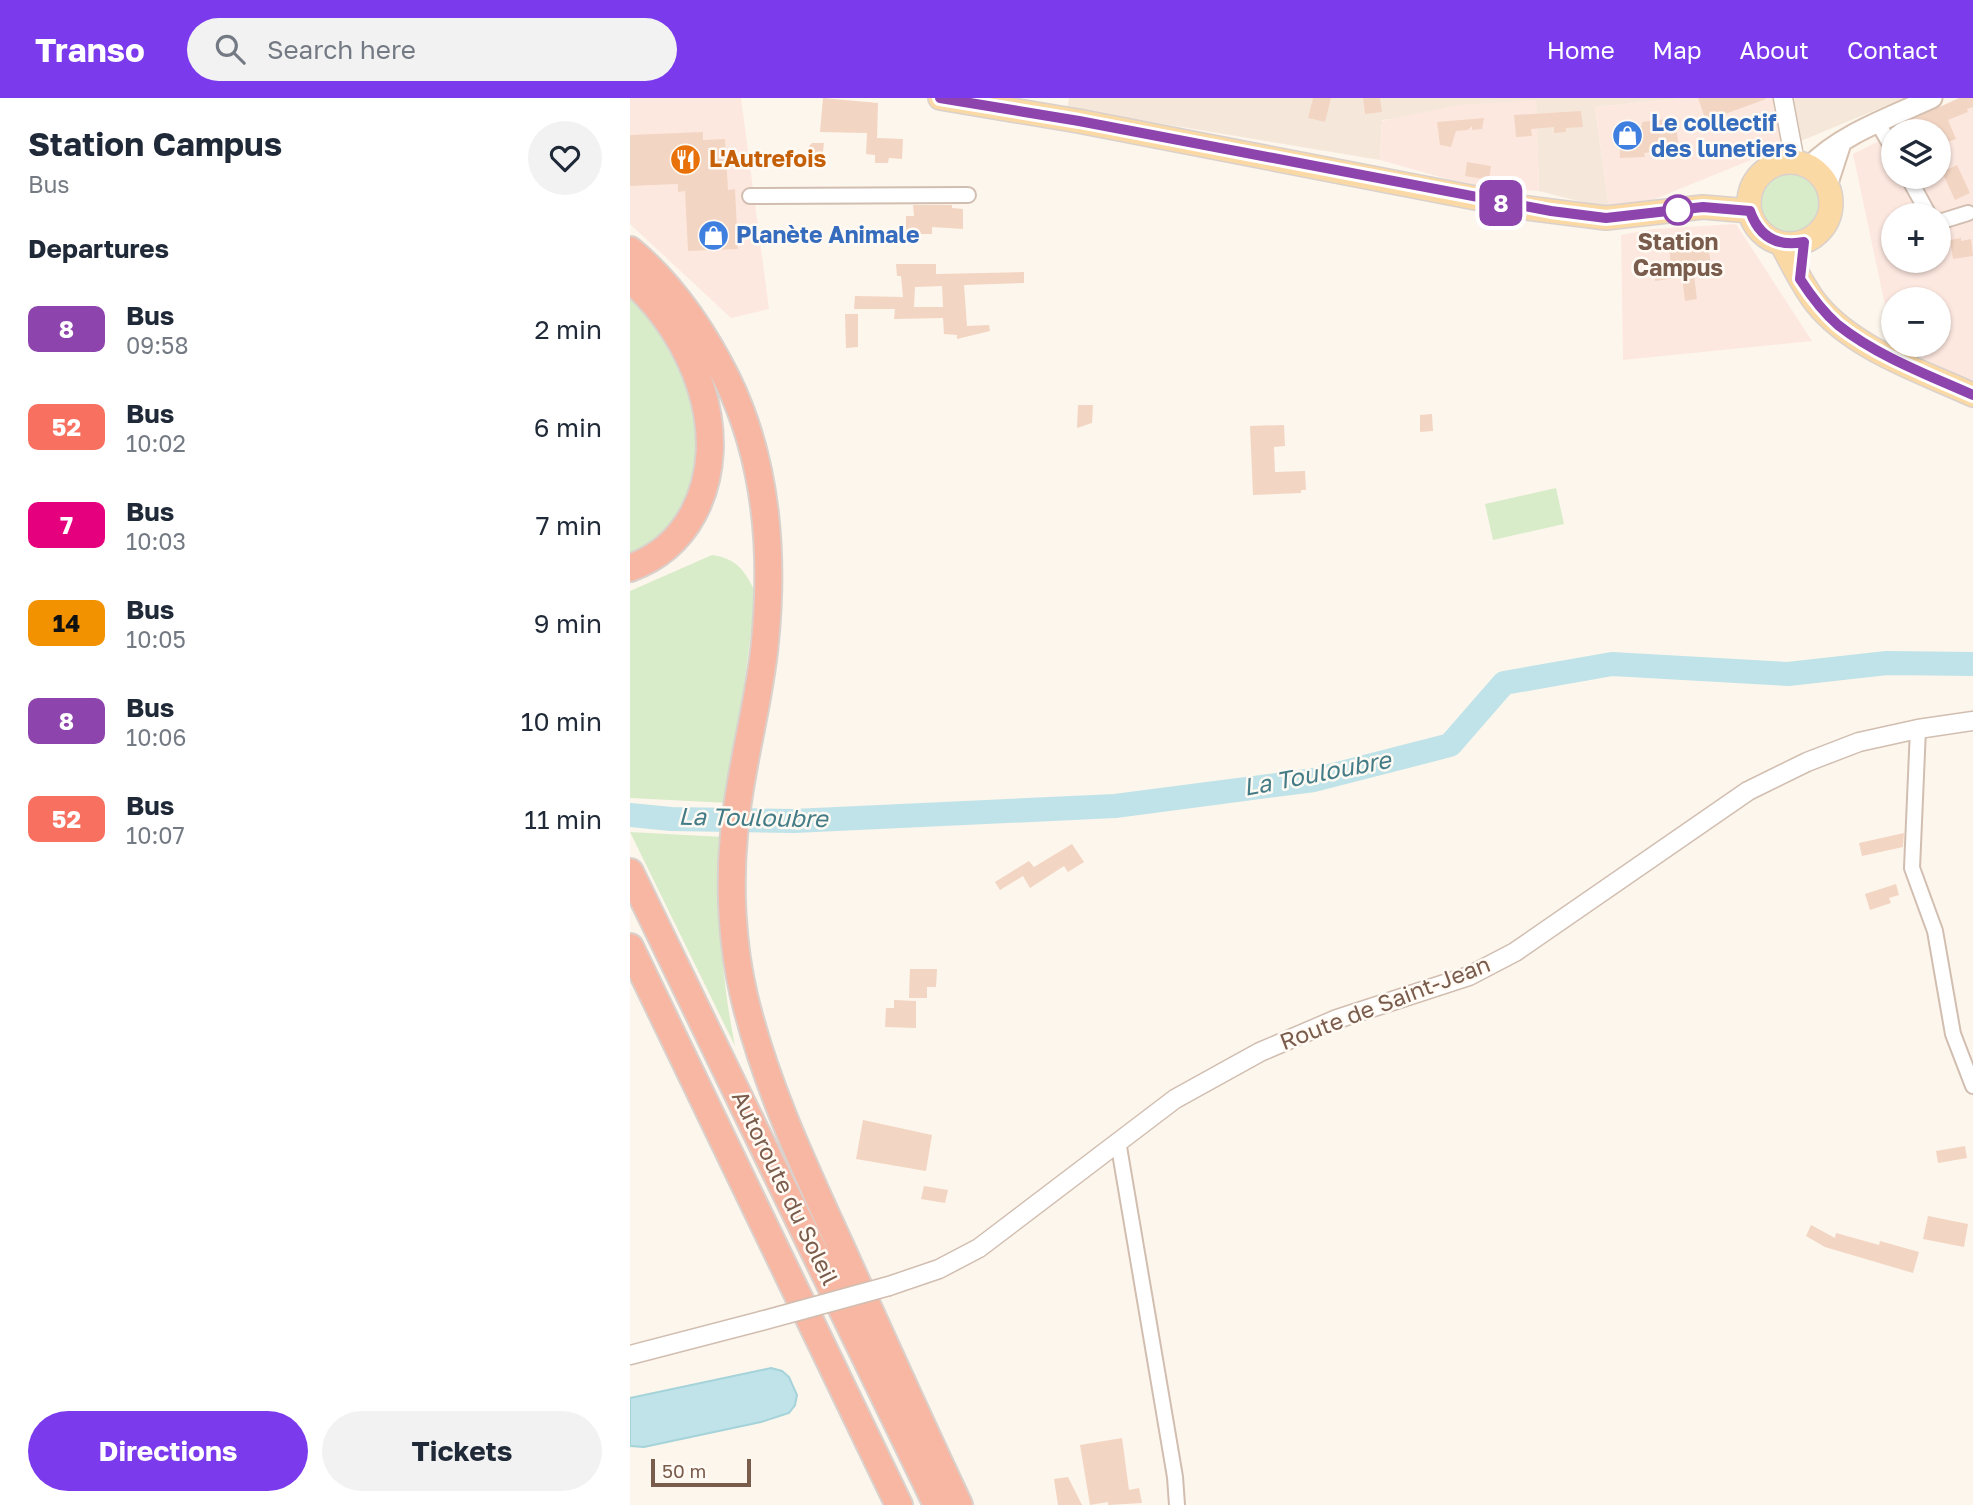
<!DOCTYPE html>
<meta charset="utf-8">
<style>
:root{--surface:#fff;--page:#f2f2f3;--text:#1f2937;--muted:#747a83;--accent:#7c3aed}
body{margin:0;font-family:"Golos Text",sans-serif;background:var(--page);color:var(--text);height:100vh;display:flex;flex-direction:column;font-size:26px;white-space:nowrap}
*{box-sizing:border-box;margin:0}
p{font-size:23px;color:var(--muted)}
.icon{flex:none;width:38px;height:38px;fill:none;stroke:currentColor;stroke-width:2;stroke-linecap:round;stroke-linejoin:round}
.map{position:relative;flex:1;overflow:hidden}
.drawer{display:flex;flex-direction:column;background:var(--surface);width:630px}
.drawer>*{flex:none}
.badge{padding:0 14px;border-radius:10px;font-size:24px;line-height:46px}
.buttons{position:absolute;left:1251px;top:21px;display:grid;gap:14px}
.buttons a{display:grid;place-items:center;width:70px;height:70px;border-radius:50%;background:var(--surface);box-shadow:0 2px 5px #0004;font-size:35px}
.scale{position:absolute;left:21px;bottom:18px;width:100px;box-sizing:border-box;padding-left:7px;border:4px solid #7a5c4d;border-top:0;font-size:19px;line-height:24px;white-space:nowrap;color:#7a5c4d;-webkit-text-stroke:5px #fffaf3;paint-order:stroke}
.map>.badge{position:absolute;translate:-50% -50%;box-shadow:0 0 0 4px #fff}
h2{padding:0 28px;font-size:26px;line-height:63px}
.round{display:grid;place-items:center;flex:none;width:74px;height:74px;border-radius:37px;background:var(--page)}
.headline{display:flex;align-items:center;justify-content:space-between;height:119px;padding:0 28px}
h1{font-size:33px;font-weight:700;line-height:52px}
.primary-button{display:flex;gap:14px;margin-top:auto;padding:14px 28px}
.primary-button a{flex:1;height:80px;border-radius:42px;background:var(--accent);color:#fff;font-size:28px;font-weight:700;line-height:80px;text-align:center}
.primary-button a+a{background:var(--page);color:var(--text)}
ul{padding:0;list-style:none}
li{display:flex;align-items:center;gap:21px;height:98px;padding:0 28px}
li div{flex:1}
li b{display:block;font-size:26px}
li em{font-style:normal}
li .badge{min-width:77px;font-weight:700;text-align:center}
header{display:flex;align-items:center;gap:42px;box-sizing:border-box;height:98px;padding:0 35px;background:var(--accent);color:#fff}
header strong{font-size:33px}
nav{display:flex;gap:38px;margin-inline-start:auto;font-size:24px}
.search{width:490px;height:63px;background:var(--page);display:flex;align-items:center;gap:18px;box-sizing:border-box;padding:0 24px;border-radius:38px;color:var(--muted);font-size:26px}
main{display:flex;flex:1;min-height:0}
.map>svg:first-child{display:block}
.residential{fill:#f5e8da}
.commercial{fill:#fde8e0;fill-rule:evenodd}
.green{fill:#d8ecc9}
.water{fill:#bfe3e8;stroke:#a5d3da;stroke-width:2}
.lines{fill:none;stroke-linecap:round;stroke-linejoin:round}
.river{stroke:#bfe3e8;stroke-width:24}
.building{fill:#f3d5c3;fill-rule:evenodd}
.minor-casing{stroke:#d1beb0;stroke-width:18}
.tertiary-casing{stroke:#d1beb0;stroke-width:21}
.secondary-casing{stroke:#d6c0b0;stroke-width:23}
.primary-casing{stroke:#dad1cd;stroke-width:26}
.motorway-casing{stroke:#dad1cd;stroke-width:30}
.minor{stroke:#fff;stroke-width:14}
.tertiary{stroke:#fff;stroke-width:18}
.secondary{stroke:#fff;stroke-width:19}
.primary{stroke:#fbd9a5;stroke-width:23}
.motorway{stroke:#f7b7a3;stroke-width:26}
.tertiary-bridge-casing{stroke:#d1beb0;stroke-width:21;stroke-linecap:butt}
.tertiary-bridge{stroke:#fff;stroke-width:18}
.line-casing{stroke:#fff;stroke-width:16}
.line{stroke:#8e44ad;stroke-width:10}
.stop-dot{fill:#fff;stroke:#8e44ad;stroke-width:3.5}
.labels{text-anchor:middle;stroke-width:5;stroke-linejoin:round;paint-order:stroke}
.shop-label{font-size:23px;font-weight:bold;fill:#366cbe;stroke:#fffaf3;text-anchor:start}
.food-label{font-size:23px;font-weight:bold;fill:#c56008;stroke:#fffaf3;text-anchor:start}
.stop-label{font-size:23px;font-weight:bold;fill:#7a5c4d;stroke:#fffaf3}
.street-label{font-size:23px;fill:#7a5c4d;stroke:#fffaf3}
.water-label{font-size:24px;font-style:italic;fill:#437c86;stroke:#fffaf3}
</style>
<header>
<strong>Transo</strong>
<div class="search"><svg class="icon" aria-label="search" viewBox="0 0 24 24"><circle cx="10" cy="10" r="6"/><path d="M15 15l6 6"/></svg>Search here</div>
<nav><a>Home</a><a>Map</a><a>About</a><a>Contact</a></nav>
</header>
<main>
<section class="drawer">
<div class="headline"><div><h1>Station Campus</h1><p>Bus</p></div><a class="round"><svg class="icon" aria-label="heart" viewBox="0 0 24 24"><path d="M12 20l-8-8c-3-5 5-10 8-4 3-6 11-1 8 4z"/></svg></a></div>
<h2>Departures</h2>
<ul>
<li><span class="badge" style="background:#8e44ad;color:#fff">8</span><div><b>Bus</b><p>09:58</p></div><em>2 min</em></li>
<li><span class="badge" style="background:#f77060;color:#fff">52</span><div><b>Bus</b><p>10:02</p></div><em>6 min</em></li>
<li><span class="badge" style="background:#e5007d;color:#fff">7</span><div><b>Bus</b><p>10:03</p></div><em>7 min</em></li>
<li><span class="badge" style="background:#f39200;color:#111">14</span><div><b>Bus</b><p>10:05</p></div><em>9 min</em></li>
<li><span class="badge" style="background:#8e44ad;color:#fff">8</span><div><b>Bus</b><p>10:06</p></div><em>10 min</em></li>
<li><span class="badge" style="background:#f77060;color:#fff">52</span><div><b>Bus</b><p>10:07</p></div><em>11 min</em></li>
</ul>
<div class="primary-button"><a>Directions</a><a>Tickets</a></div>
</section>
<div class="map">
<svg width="1343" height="1407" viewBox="0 0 1343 1407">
<rect width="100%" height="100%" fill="#fdf6ec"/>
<path class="residential" d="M439,0H1053L965,9L979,111L909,93L906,3L752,22L750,62L437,10Z
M1162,0H1274L1171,43Z"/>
<path class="commercial" d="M0,0H111L139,211L101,220L0,126Z
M1053,0H1146L1153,49L1015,105L979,111L965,9Z
M1336,0H1343V286L1266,247H1309V201H1264L1263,245L1223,56L1263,36L1264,79H1309V33H1269ZM1264,117H1309V163H1264Z
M906,2L909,93L860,90L828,84L750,62L752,23L829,7Z
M1106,126L1182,243L993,262L991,137L1023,131Z"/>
<path class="green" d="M1129 105a30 30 0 1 1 60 0a30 30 0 1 1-60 0Z
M0,197C52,258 99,346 46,422C34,438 16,449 0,459Z
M926,390L934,426L863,442L855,406Z
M82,457C108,461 114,472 126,495L99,705L0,700V493Z
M0,734L93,739C88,815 90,873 105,948Z"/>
<path class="water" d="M141,1270L152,1273L159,1279L167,1297L165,1307L159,1315L131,1324L14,1349L0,1348V1300Z"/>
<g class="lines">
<path class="river" d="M0,717L41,721L164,723L485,708L684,682L820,647L874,585L982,566L1158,576L1257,565L1343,566"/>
</g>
<path class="building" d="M193,0L248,5L247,40L273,41L272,61L259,60L258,65H245V57L236,56L237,35L190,34Z
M683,0H701L695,24L678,20Z
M733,0H750L752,14L735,16Z
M1068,0H1135L1136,1L1076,23Z
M1329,0H1343V9L1337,11L1338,14L1318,22L1326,41L1309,47V33H1264L1262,31Z
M951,13L953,29L936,30V34L924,35V29L901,31L902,38L886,39L884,17Z
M854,20L852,31L842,32V28L838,32L826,33L821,49L810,47L807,24Z
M1045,20L1049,51L1014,55L1015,59L990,60L989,30L1012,28V24Z
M73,34V42L95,41L98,92L105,91L108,151L58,153L55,93L48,94V86L0,88V37Z
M182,45H194L192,63L178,62L179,48Z
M837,64L861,68L859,82L835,78Z
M1327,67L1340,95L1325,102L1312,74Z
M283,107H322V110L333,111V131L302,129V136H276V118H284Z
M1331,140V143L1341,141L1343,158L1323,161L1320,142Z
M1078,145L1082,175L1064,177L1067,201L1055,203L1052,179L1025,183L1024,172L1030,171L1029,167L1041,166L1039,151Z
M266,166H306V176L394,174V185L334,187L337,228L359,227L360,233L327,241V237L314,236L313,220L264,221L265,211H224L225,198L273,199L271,178H267ZM312,188L313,209H284L285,189Z
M215,216H228V249L216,250Z
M448,307H463L462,325L447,330Z
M802,316L803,333L790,334V317Z
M654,327L655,348L644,349L645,374L675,373L676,392H671V395L623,397L620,328Z
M1274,735L1273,749L1232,758L1229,745Z
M442,746L454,764L438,774L434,768L400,790L393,778L370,792L365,784L399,763L404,769Z
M1266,786L1269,797L1259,800L1261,805L1240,812L1235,796Z
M280,871H307L306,889H297V900H279Z
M264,902L286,903V930L255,929L256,910H264Z
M233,1022L302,1037L296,1073L226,1061Z
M1335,1048L1337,1060L1308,1065L1306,1053Z
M294,1088L318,1092L315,1105L291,1101Z
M1298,1118L1338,1126L1334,1149L1293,1141Z
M1181,1127L1205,1140L1206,1135L1242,1145L1249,1147L1250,1143L1289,1154L1283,1175L1195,1149L1176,1138Z
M492,1340L499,1392L509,1390L512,1405L478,1407V1404L460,1407L450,1347Z
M438,1379L452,1407H428L424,1381Z"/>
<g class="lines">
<defs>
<path id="minor" d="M1248,25L1264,53
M1278,79L1299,117
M120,98L338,97
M1309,124L1338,115
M1288,631L1282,770L1305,833L1323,936L1343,988
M488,1043L545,1379L547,1407"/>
<path id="tertiary" d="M1153,0L1165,64
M259,1188L309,1171L349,1150L545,1001L630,954L707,921L839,878L885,854L1118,693L1177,664L1229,644L1288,631L1343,623
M0,1257L131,1223"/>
<path id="secondary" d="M1179,69C1211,36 1261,19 1302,0
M1197,88L1211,45"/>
<path id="primary" d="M310,0L448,23L897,110L976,120L1073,109L1120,113
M1119 105a41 41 0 1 1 82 0a41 41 0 1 1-82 0Z
M1151,145C1162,165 1172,187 1186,205C1223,251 1291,273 1343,297"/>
<path id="motorway" d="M0,152C41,186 73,233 97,281C137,363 144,453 135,544C129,609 109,672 104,737C99,789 102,847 114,898C135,986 174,1068 211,1149C250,1236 289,1322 329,1407
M0,181C63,236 105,337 63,416C49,442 28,460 0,470
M0,774L307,1407
M0,849L269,1407"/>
</defs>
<use href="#minor" class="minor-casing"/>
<use href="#tertiary" class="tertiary-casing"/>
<use href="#secondary" class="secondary-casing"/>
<use href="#primary" class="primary-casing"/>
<use href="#motorway" class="motorway-casing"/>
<use href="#minor" class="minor"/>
<use href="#tertiary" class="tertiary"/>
<use href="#secondary" class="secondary"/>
<use href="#primary" class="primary"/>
<use href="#motorway" class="motorway"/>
<defs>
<path id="tertiary-bridge" d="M131,1223L259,1188"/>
</defs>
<use href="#tertiary-bridge" class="tertiary-bridge-casing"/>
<use href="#tertiary-bridge" class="tertiary-bridge"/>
</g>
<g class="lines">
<defs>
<path id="line" d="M310,0L449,23L921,113L976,120L1073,109L1120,113C1129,139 1147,149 1174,144L1170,181C1181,198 1193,214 1208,227C1247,258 1298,277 1343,297"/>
</defs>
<use href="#line" class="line-casing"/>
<use href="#line" class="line"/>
</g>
<defs>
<symbol id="shop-disc" viewBox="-11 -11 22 22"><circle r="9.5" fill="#3f7fe0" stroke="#fffaf3"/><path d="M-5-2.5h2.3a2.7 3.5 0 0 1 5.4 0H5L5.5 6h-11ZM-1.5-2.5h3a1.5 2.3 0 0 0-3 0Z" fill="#fff"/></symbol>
<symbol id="restaurant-disc" viewBox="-11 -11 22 22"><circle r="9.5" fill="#e8710a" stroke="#fffaf3"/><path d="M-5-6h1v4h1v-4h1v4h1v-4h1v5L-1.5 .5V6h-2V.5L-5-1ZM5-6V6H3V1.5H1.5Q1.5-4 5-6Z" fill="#fff"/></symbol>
</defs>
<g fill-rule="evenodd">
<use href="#shop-disc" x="980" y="20" width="35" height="35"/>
<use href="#restaurant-disc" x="38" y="44" width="35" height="35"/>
<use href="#shop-disc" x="66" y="120" width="35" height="35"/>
</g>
<circle class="stop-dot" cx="1048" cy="112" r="14"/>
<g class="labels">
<g class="shop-label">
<text x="1021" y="33">Le collectif<tspan x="1021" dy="26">des lunetiers</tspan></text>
<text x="106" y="145">Planète Animale</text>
</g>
<g class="food-label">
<text x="79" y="69">L'Autrefois</text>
</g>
<g class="stop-label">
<text x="1048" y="152">Station<tspan x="1048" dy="26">Campus</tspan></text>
</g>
<g class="street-label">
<text transform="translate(755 905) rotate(-21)" y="8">Route de Saint-Jean</text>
<text transform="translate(155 1090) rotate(64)" y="8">Autoroute du Soleil</text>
</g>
<g class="water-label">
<text transform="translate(687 676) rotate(-11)" y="8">La Touloubre</text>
<text transform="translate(123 720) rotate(1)" y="8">La Touloubre</text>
</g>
</g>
</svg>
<div class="buttons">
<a><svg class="icon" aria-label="layers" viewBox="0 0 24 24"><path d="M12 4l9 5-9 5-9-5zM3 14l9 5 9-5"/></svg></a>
<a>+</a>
<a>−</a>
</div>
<div class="scale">50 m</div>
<b class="badge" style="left:871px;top:105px;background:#8e44ad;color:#fff">8</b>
</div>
</main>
